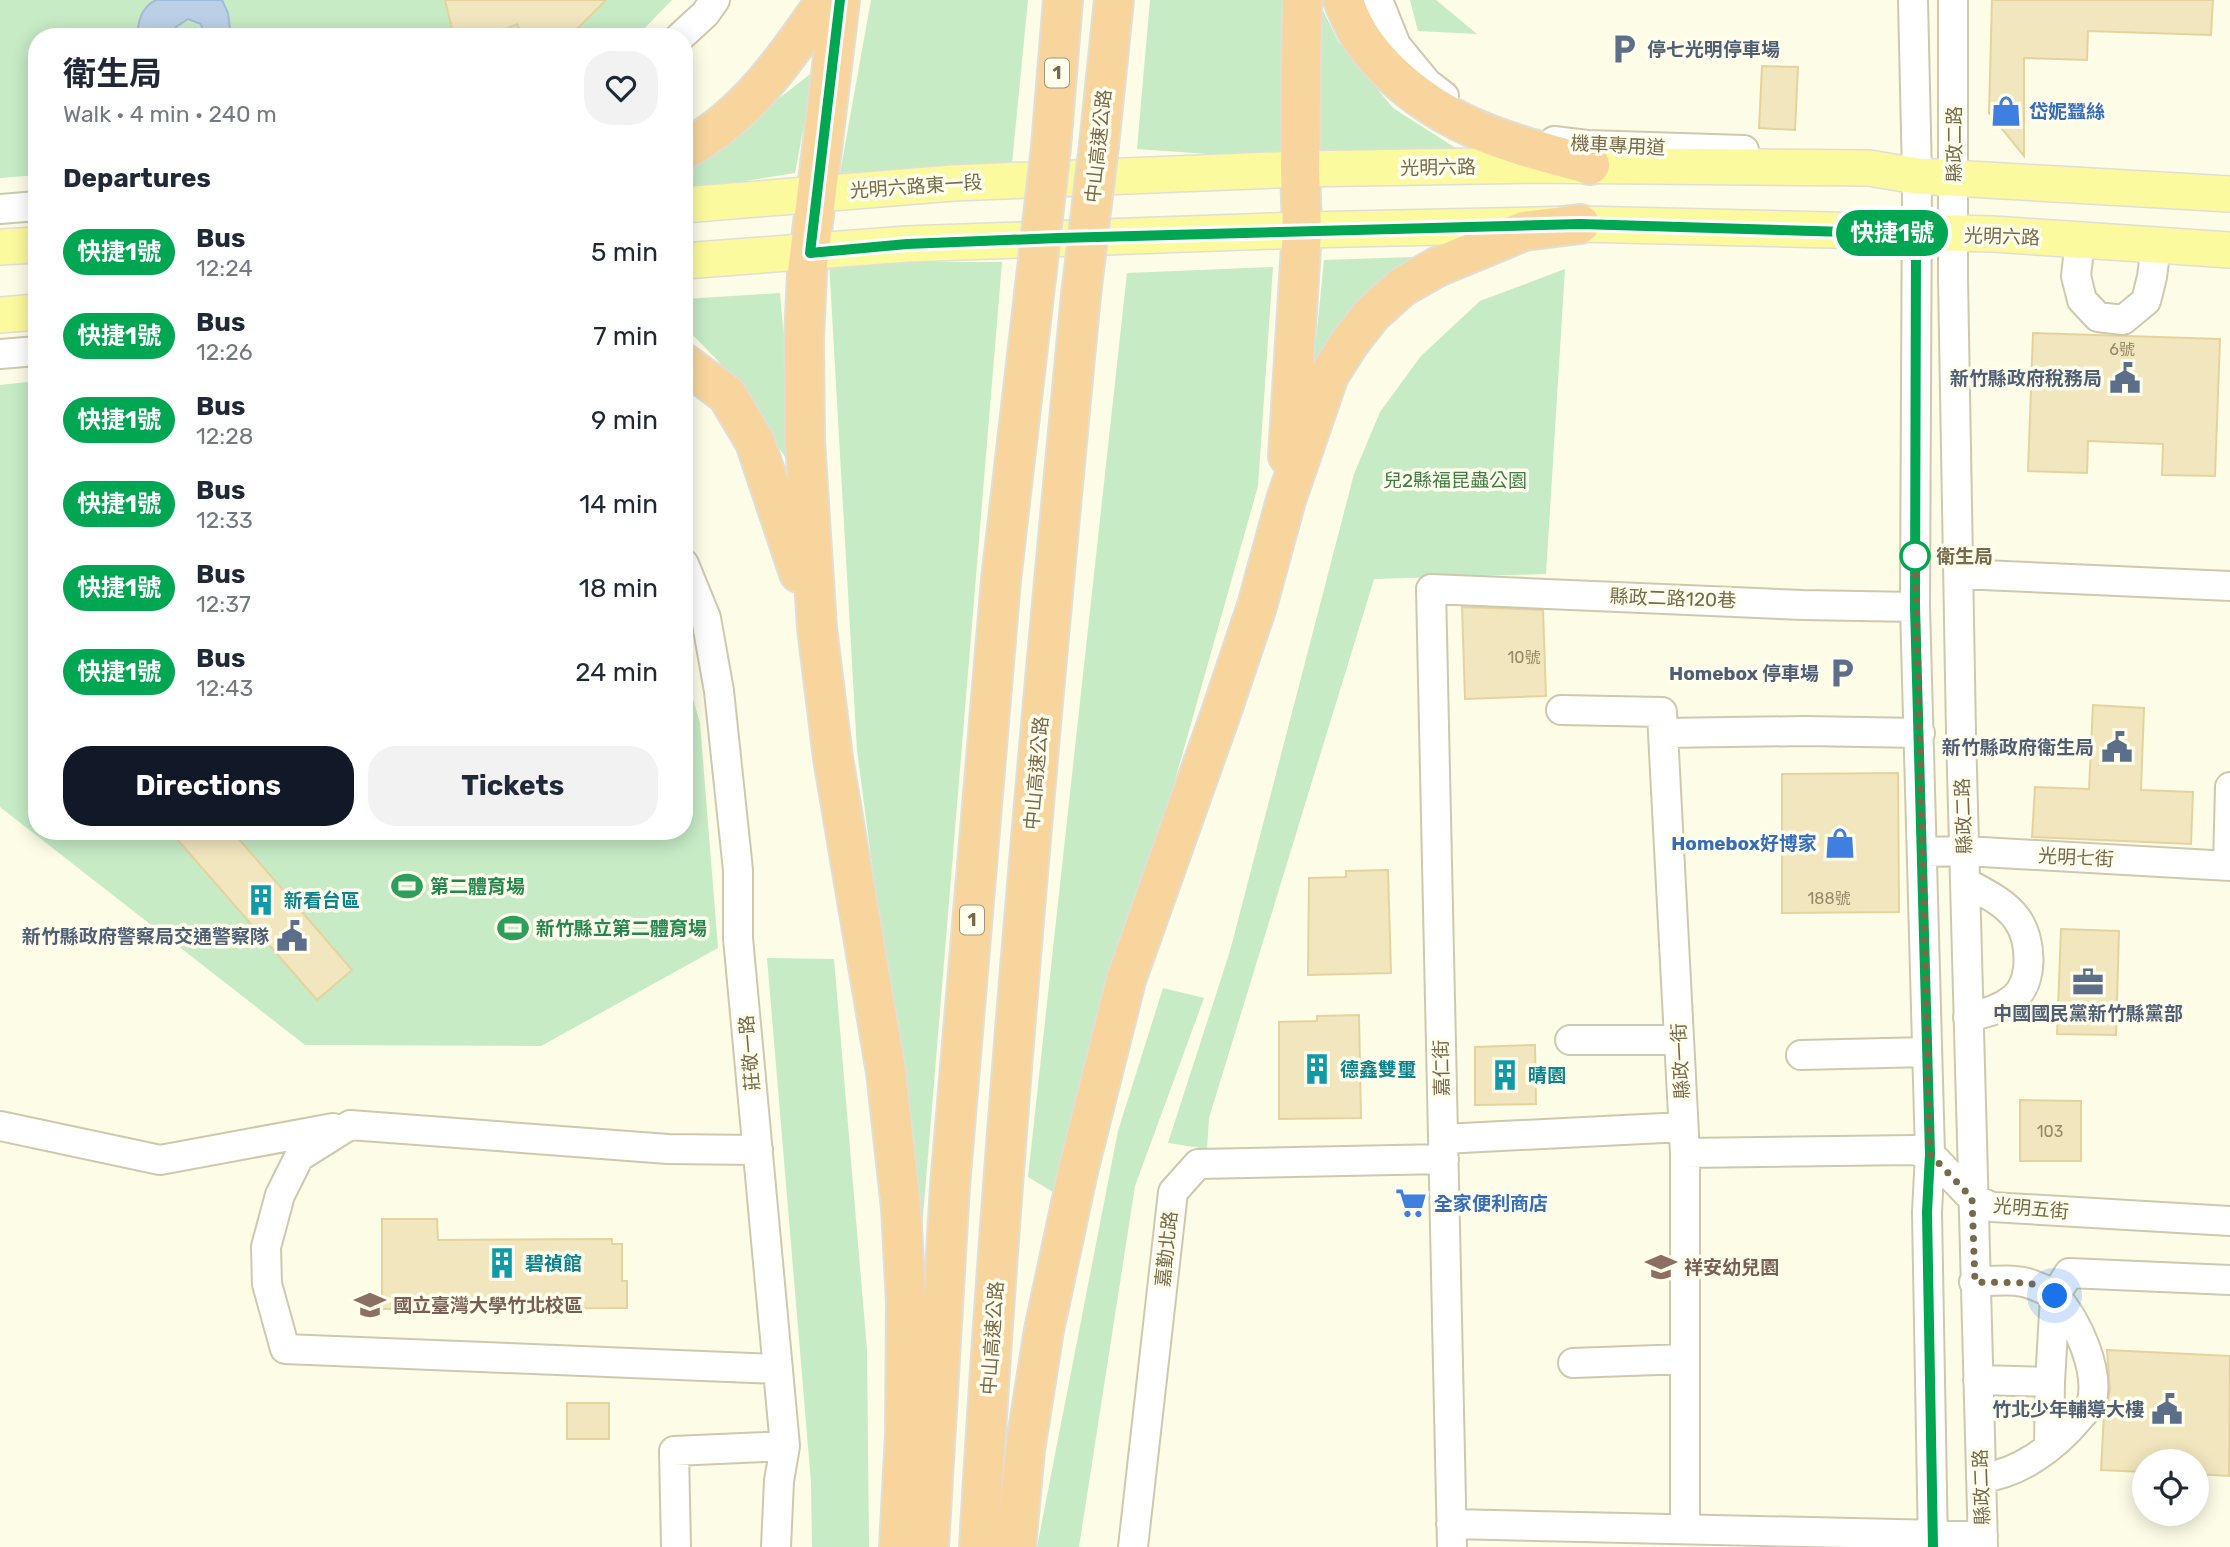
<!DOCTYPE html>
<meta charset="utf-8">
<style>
:root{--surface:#fff;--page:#f2f2f3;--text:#1f2937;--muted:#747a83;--accent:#111827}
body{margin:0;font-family:Rubik,"Noto Sans TC",sans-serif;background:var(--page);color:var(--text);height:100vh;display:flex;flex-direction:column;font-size:26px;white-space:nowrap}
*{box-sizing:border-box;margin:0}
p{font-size:23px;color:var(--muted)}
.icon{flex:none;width:38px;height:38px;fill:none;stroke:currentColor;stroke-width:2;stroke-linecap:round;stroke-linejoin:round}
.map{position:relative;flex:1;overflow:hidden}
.sheet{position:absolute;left:28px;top:28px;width:665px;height:812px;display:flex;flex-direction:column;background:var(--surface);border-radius:28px;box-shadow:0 4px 18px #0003}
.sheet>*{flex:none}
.badge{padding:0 14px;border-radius:23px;font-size:24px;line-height:46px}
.tools{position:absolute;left:2132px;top:1449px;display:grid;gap:14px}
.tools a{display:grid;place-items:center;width:77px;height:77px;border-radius:50%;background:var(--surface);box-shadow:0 4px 18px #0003;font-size:35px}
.you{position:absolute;width:35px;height:35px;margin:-18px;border:5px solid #fff;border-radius:50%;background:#1a73e8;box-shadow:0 0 0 10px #1a73e833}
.map>.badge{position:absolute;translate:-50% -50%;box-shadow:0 0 0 4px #fff}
h2{padding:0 35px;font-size:26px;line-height:63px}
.round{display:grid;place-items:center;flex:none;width:74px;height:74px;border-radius:28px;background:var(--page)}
.head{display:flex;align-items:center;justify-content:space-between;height:119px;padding:0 35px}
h1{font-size:33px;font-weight:700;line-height:52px}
.cta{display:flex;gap:14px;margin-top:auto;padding:14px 35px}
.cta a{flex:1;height:80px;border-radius:28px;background:var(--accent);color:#fff;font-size:28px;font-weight:700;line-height:80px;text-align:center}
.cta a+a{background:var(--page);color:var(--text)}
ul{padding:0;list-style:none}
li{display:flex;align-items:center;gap:21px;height:84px;padding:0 35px}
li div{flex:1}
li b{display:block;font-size:26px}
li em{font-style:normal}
li .badge{min-width:77px;font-weight:700;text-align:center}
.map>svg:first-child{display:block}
.green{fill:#c6ebc5}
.water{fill:#bbd0e7;stroke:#a1bcd9;stroke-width:2}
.building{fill:#f2e6be;stroke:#e5d39e;stroke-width:2}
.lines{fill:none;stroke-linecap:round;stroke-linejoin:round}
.minor-casing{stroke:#cfc8ad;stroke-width:32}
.major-casing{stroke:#e1ded7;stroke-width:38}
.highway-casing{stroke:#e1ded7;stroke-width:42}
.minor{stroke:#fff;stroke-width:28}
.major{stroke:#fbfa9f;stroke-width:35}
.highway{stroke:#f7d59d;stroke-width:38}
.highway-bridge-casing{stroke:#e1ded7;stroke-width:42;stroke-linecap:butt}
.highway-bridge{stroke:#f7d59d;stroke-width:38}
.line-casing{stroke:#fff;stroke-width:16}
.line{stroke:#00a651;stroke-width:10}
.walk{stroke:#776a4b;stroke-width:7;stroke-dasharray:0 12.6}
.stop-dot{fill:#fff;stroke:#00a651;stroke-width:3.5}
.labels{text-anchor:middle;stroke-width:7;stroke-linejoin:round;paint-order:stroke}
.number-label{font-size:16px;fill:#968968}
.shield{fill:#fffeed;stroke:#a0967c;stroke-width:2}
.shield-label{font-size:18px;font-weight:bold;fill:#776a4b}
.service-label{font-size:19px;font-weight:bold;fill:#4e5e75;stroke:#fffeed;text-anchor:end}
.shop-label{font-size:19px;font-weight:bold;fill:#366cbe;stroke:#fffeed;text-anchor:start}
.street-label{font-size:19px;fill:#776a4b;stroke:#fffeed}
.park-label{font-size:19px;fill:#427d46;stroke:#fffeed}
.stop-label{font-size:19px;font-weight:bold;fill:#776a4b;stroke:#fffeed;text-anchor:start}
.leisure-label{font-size:19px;font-weight:bold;fill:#27864d;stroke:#fffeed;text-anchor:start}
.culture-label{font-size:19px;font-weight:bold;fill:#0d838f;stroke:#fffeed;text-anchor:start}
.education-label{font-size:19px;font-weight:bold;fill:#785e54;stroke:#fffeed;text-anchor:start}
</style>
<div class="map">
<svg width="2230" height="1547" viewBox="0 0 2230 1547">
<rect width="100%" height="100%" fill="#fdfce7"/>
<path class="green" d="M0,0H672L636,37H37V175L0,178Z
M871,0H1028L1012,163L840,173Z
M1150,0H1287L1294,160L1137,149Z
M1318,0L1338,41L1393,108L1465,154L1313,153Z
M1410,0H1436L1477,34L1418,31Z
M814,71L795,173L684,191V173Z
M1413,257L1314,360L1324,260Z
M829,262H1002L921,1240L857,750Z
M1273,267L1258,486L1058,1195L1028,1177L1127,273Z
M1565,269L1546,574L1374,579L1209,1118L1207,1149L1168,1143L1230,951L1354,474L1380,412L1421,356L1480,301Z
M780,293L795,471L718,361L684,326V299Z
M37,381V831H684V667L700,723L718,948L541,1046L305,1045L0,807V385Z
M767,958L834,959L867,1350L869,1547H812L811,1482Z
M1163,988L1204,998L1135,1186L1079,1547H1037L1118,1131Z"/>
<path class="water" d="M156,0H222L228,13L231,37H204L201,24L188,19L176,27L174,37H137C138,22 141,7 156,0Z"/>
<path class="building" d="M445,0H606L569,37H525L517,24L487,37H454Z
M1992,0H2213L2211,35L2088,31L2087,60L2024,58V156L1989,113Z
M1762,66L1798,67L1795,130L1759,128Z
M2033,333L2220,339L2215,476L2162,475L2163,444L2088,441L2087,473L2028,471Z
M1462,607L1543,610L1546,696L1465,699Z
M2093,705L2144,708L2141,790L2193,792L2191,844L2032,837L2035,787L2089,789Z
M1898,773L1899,912L1782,913V774Z
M170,831H232L352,970L317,1000Z
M1388,870L1391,973L1308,975L1309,878L1346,877V871Z
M2061,929L2119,931L2116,1035L2057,1034Z
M1359,1015L1361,1118L1279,1119V1022L1317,1021V1016Z
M1535,1045L1536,1104L1475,1105V1047Z
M2020,1100L2081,1101V1161H2020Z
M382,1219H437L438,1240L612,1239V1244H622V1281H627V1308L382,1309Z
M2107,1350L2230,1356L2229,1476L2196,1474V1461H2144V1472L2101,1470L2104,1414L2110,1390Z
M567,1403H609V1439H567Z"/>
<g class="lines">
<defs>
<path id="minor" d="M1378,0L1396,45L1427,83L1444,96
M1913,0L1917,176L1915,607L1930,1154L1927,1212L1933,1547
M1953,0V278L1961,734L1983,1547
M680,37L705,14L715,0
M1554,141L1587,145L1744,150
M0,209L37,206
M2080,240L2076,276L2082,300L2098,317L2123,320L2146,301L2152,277L2156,245
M0,354L37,351
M684,564L706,618L719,691L738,870V938L785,1446L779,1481L776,1547
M1960,574L2230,586
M1561,710L1662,712L1663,733
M1922,852L1965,851L2230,866
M2228,866L2230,787
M1965,882C1983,892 2005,902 2017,919C2032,940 2034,982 2013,999C2000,1010 1984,1013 1968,1017
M1570,1040H1679
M1801,1055L1927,1052
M0,1126L160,1160L333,1128
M1443,1139L1683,1127
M758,1150L668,1149L350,1125L299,1157L280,1195L266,1247L267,1284L285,1349L778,1369
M1685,1153L1913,1150L1930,1154L1972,1198L1992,1207L2230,1221
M1974,1282C1992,1281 2017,1278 2033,1285C2040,1288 2052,1292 2056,1297C2078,1322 2099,1369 2092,1401C2090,1407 2083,1413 2079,1418C2055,1447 2019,1474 1981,1478
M1573,1363L1685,1359
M1978,1380L2050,1382
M2049,1447L2050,1382L2055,1296L2069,1273L2230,1280
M1451,1524L1983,1536
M1685,1529V1153L1663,733L1805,731L1920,733
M676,1547L674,1451L785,1446
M1133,1547L1173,1192L1198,1164L1444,1159
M1452,1547L1431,589L1803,605L1915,607"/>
<path id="major" d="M684,205L953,183L1300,169L1534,165L1869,168L1917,176L2230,194
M0,247L37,245
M684,261L907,244L1302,230L1580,224L1993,234L2230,250
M0,315L37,312"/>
<path id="highway" d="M840,0L807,273L804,339L805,441L817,628L833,758L886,1072L901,1208L906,1303L905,1435L899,1547
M1343,0C1347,10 1351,20 1356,29C1366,48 1382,65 1397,79C1455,131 1517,145 1590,165
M1099,145L1114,0
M1051,147L1063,0
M684,150C747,116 787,57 826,0
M684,363L727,395L755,442L799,573
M1288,456L1302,230L1300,169L1302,0
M929,1547L950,1186L1001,580L1034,295
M979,1547C1003,1129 1041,712 1081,295
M1016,1547L1025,1450L1044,1330L1078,1171L1126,980L1221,713L1257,606L1286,500L1329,375L1350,342L1372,314L1402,287L1437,267L1524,231L1580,224"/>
</defs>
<use href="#minor" class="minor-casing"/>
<use href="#major" class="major-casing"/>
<use href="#highway" class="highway-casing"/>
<use href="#minor" class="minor"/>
<use href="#major" class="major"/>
<use href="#highway" class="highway"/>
<defs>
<path id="highway-bridge" d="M1034,295L1051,147
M1081,295L1099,145"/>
</defs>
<use href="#highway-bridge" class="highway-bridge-casing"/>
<use href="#highway-bridge" class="highway-bridge"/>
</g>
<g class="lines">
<defs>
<path id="line" d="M840,0L810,253L907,244L1059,238L1580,224L1916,234L1915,607L1930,1154L1927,1212L1933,1547"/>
</defs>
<use href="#line" class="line-casing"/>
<use href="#line" class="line"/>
<path class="walk" d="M1915,556V553L1930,1154L1972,1198L1975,1282L2030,1283L2055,1296"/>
</g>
<defs>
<symbol id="parking-bare" viewBox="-9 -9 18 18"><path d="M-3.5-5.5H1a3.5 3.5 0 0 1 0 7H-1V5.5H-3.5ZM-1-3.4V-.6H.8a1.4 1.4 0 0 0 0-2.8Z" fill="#5c6f8a" stroke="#fffeed" stroke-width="2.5" paint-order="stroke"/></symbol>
<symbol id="shop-bare" viewBox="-9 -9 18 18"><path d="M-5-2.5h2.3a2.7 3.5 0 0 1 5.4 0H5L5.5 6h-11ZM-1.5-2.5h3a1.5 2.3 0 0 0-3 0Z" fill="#3f7fe0" stroke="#fffeed" stroke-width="2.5" paint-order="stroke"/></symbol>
<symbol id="civic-bare" viewBox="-9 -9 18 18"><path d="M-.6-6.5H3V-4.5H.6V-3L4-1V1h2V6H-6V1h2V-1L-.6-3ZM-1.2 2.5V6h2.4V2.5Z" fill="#5c6f8a" stroke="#fffeed" stroke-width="2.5" paint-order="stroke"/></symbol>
<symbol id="stadium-bare" viewBox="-9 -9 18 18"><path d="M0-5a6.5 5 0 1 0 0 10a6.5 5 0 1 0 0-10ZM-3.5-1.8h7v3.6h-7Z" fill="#2e9e5b" stroke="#fffeed" stroke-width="2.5" paint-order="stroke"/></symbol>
<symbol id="building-bare" viewBox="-9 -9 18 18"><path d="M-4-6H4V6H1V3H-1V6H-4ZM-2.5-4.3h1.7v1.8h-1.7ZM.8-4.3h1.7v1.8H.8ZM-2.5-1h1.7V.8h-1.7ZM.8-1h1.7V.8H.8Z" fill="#0f9aa8" stroke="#fffeed" stroke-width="2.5" paint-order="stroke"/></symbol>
<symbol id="office-bare" viewBox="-9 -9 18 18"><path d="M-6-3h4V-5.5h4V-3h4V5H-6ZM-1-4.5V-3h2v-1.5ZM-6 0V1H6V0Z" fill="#5c6f8a" stroke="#fffeed" stroke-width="2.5" paint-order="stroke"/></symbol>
<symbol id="supermarket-bare" viewBox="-9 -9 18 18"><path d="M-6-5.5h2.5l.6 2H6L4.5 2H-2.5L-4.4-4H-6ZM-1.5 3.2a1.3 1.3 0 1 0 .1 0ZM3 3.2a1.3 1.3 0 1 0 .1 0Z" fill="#3f7fe0" stroke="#fffeed" stroke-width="2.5" paint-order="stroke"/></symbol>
<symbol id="school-bare" viewBox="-9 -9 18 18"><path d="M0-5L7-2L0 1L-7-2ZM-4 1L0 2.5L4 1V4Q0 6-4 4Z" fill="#8d6e63" stroke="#fffeed" stroke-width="2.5" paint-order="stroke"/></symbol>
<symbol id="university-bare" viewBox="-9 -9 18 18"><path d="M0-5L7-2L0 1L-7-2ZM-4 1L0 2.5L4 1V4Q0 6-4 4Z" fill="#8d6e63" stroke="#fffeed" stroke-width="2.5" paint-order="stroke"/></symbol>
</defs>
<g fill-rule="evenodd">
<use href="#parking-bare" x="1602" y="27" width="44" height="44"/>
<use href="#shop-bare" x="1984" y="89" width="44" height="44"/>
<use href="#civic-bare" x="2103" y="356" width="44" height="44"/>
<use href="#parking-bare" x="1820" y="651" width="44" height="44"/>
<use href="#civic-bare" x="2095" y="725" width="44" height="44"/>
<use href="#shop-bare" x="1818" y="821" width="44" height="44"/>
<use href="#stadium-bare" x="385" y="864" width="44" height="44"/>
<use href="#building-bare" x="239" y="878" width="44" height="44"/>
<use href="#stadium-bare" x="491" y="906" width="44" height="44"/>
<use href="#civic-bare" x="270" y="914" width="44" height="44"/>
<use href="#office-bare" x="2066" y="960" width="44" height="44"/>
<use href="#building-bare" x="1295" y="1047" width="44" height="44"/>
<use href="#building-bare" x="1483" y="1053" width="44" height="44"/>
<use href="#supermarket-bare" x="1389" y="1181" width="44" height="44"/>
<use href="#building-bare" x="480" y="1241" width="44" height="44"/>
<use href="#school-bare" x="1639" y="1245" width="44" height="44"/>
<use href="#university-bare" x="348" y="1283" width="44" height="44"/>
<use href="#civic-bare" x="2145" y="1387" width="44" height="44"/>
</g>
<circle class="stop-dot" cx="1915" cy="556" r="14"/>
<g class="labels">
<g class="number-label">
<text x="2122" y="355">6號</text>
<text x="1524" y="663">10號</text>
<text x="1829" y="904">188號</text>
<text x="2050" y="1137">103</text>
</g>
<g class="shield">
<rect x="1045" y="58.5" width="24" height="29" rx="5"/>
<rect x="960" y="905.5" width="24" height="29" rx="5"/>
</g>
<g class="shield-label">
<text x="1057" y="79">1</text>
<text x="972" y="926">1</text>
</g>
<g class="service-label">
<text x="1647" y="56" text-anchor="start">停七光明停車場</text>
<text x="2102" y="385">新竹縣政府稅務局</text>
<text x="1819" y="680">Homebox 停車場</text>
<text x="2094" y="754">新竹縣政府衛生局</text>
<text x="269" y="943">新竹縣政府警察局交通警察隊</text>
<text x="2088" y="1020" text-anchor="middle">中國國民黨新竹縣黨部</text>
<text x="2144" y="1416">竹北少年輔導大樓</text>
</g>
<g class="shop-label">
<text x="2029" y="118">岱妮蠶絲</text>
<text x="1817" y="850" text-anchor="end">Homebox好博家</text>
<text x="1434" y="1210">全家便利商店</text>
</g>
<g class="street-label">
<text transform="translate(1954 144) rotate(-90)" y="7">縣政二路</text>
<text transform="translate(1618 145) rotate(3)" y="7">機車專用道</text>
<text transform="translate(1098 146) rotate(-84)" y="7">中山高速公路</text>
<text transform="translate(1438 167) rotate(-1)" y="7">光明六路</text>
<text transform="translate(916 186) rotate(-4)" y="7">光明六路東一段</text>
<text transform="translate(2002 236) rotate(2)" y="7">光明六路</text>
<text transform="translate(1673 598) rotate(2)" y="7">縣政二路120巷</text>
<text transform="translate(1036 773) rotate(-85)" y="7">中山高速公路</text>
<text transform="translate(1963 816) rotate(-92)" y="7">縣政二路</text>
<text transform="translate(2076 857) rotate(3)" y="7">光明七街</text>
<text transform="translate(749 1053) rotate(-95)" y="7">莊敬一路</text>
<text transform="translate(1680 1061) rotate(-93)" y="7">縣政一街</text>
<text transform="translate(1441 1068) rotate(-91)" y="7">嘉仁街</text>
<text transform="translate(2031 1208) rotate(5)" y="7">光明五街</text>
<text transform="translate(1166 1249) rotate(-84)" y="7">嘉勤北路</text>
<text transform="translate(992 1338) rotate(-86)" y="7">中山高速公路</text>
<text transform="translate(1981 1487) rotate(-92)" y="7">縣政二路</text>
</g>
<g class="park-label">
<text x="1455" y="487">兒2縣福昆蟲公園</text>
</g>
<g class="stop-label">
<text x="1936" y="563">衛生局</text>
</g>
<g class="leisure-label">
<text x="430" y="893">第二體育場</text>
<text x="536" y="935">新竹縣立第二體育場</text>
</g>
<g class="culture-label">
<text x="284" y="907">新看台區</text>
<text x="1340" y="1076">德鑫雙璽</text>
<text x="1528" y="1082">晴園</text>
<text x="525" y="1270">碧禎館</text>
</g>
<g class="education-label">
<text x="1684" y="1274">祥安幼兒園</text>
<text x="393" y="1312">國立臺灣大學竹北校區</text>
</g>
</g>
</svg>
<div class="tools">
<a><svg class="icon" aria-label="locate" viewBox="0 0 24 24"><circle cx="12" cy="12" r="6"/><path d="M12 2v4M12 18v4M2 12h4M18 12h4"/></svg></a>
</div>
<div class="you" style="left:2055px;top:1296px"></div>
<b class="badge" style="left:1892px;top:233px;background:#00a651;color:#fff">快捷1號</b>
<section class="sheet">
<div class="head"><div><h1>衛生局</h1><p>Walk · 4 min · 240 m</p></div><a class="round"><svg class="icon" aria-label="heart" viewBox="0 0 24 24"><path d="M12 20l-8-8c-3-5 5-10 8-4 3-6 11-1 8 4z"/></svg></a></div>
<h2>Departures</h2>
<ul>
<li><span class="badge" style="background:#00a651;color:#fff">快捷1號</span><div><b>Bus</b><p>12:24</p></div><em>5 min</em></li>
<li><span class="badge" style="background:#00a651;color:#fff">快捷1號</span><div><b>Bus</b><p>12:26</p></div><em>7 min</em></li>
<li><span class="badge" style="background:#00a651;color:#fff">快捷1號</span><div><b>Bus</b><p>12:28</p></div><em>9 min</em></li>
<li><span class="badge" style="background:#00a651;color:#fff">快捷1號</span><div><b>Bus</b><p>12:33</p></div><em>14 min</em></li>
<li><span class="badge" style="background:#00a651;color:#fff">快捷1號</span><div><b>Bus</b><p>12:37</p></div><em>18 min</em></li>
<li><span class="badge" style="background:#00a651;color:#fff">快捷1號</span><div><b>Bus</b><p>12:43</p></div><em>24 min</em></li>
</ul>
<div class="cta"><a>Directions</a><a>Tickets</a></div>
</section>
</div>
